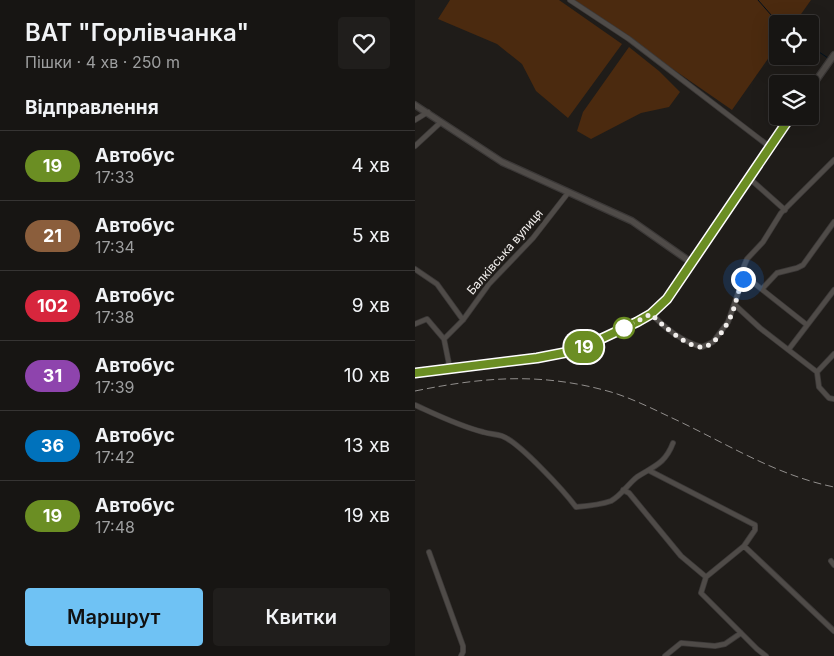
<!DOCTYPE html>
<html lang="uk">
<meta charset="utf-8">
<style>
:root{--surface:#171513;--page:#201e1c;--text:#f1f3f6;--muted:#9e9fa0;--line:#363433;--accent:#6fc2f4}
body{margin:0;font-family:Inter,sans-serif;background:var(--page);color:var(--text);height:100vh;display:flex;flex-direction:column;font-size:19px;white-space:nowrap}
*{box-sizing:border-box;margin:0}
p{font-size:16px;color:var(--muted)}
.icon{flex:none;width:28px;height:28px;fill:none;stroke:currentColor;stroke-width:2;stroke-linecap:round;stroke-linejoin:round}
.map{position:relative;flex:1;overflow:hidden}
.drawer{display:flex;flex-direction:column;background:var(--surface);width:415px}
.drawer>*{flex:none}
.badge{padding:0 10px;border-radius:16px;font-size:18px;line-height:32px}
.fabs{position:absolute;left:354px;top:15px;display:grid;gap:10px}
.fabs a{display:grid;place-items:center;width:50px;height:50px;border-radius:5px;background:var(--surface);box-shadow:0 5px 20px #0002,0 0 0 1px var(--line);font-size:25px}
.you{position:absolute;width:25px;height:25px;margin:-12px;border:4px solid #fff;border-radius:50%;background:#1a73e8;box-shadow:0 0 0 8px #1a73e833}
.map>.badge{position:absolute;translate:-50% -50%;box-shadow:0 0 0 2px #fff}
h2{padding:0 25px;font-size:19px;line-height:45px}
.round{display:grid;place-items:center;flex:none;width:52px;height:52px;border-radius:5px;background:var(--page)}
.head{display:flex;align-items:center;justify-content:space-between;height:85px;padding:0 25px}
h1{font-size:24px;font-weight:600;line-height:38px}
.primary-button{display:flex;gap:10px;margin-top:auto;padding:10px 25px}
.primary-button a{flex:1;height:58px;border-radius:5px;background:var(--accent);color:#111;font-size:20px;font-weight:600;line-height:58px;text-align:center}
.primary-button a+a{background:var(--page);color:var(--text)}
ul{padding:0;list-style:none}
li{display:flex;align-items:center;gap:15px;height:70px;padding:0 25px;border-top:1px solid var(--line)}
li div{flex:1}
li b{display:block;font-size:19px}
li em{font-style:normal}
li .badge{min-width:55px;font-weight:700;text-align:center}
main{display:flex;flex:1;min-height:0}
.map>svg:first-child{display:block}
.green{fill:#4b2a0f}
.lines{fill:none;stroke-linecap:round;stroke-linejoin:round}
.stream{stroke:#00101e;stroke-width:1}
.street-casing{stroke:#3c3938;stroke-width:6}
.secondary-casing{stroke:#3c3938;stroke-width:8}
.street{stroke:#4f4b48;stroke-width:4.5}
.secondary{stroke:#4f4b48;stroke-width:5.5}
.rail{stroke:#918e8c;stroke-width:1;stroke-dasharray:8 4;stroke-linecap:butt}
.line-casing{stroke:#fff;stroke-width:11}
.line{stroke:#6b8e23;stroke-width:8}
.walk{stroke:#f1eeec;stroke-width:5;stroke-dasharray:0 9}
.stop-dot{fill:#fff;stroke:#6b8e23;stroke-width:2.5}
.labels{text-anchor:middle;stroke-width:5;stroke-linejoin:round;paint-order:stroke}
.street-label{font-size:12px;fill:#f1eeec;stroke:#1f1c19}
</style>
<main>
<section class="drawer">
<div class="head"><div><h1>ВАТ &quot;Горлівчанка&quot;</h1><p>Пішки · 4 хв · 250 m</p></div><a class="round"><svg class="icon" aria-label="heart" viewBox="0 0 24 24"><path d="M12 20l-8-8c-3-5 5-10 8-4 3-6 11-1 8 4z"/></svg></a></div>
<h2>Відправлення</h2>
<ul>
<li><span class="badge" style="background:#6b8e23;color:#fff">19</span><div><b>Автобус</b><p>17:33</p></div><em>4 хв</em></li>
<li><span class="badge" style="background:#8b5e3c;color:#fff">21</span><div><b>Автобус</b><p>17:34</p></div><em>5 хв</em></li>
<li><span class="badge" style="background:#d7263d;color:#fff">102</span><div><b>Автобус</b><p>17:38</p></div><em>9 хв</em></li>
<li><span class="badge" style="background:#8e44ad;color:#fff">31</span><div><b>Автобус</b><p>17:39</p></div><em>10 хв</em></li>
<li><span class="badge" style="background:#0072bc;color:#fff">36</span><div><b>Автобус</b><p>17:42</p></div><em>13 хв</em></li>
<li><span class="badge" style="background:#6b8e23;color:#fff">19</span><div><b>Автобус</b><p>17:48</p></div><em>19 хв</em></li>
</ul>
<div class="primary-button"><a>Маршрут</a><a>Квитки</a></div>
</section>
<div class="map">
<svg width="419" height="656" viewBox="0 0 419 656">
<rect width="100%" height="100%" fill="#1f1c19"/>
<path class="green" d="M35,0H144L207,44L153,118L121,91L107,64L82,44L23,19Z
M158,0H396L379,24H362V46L317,110Z
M214,47L244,71L265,92L254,107L226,113L176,139L162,131L168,112Z"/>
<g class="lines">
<path class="stream" d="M343,0L364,24
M395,46L413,58"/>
<defs>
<path id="street" d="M155,0L214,39L355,147
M0,120L13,112
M0,146L26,122
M334,178L370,210
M0,269L22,284L48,320
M328,279L335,280L392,325
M347,289L362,273L382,268L388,265L419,222
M320,305L345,328L402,372
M237,314C249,328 268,342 287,347L298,342L313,322L328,279L329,266L332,259L348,242L366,213L419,160
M0,324L12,319L29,339L48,320L74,284L118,238L153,193
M29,339L35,369
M374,349L419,290
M402,372L404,387L414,398L419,399
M402,372L419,354
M0,405C22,415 44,426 68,432C74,434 81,434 87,436C104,442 149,491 161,507C173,506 185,505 196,501C206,496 213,484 222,477C239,466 250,464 258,443
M235,471L340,525V530L329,546L291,577L286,593L342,649L351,656
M208,490L214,493L266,556L291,577
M329,546L419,631
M14,552L48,646V652L46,656
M416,561L419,565
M250,656L266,643L300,646L310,644L326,633"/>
<path id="secondary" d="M395,89L419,55
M0,105L87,162L217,221L277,263
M0,373L122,358L153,352L173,345L222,322L237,314L252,299L376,116"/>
</defs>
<use href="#street" class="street-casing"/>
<use href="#secondary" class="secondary-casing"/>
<use href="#street" class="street"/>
<use href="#secondary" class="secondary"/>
<path class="rail" d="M0,391C69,377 126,372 196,392C216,398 236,408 255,417C309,442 360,475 419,487"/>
</g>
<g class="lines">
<defs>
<path id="line" d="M0,373L122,358L153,352L173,345L222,322L236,314L252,299L376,116"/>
</defs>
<use href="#line" class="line-casing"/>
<use href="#line" class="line"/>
<path class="walk" d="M209,328L236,314C246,324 274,349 288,347C301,345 311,326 316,316C321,304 323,291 328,279"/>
</g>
<circle class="stop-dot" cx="209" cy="328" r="10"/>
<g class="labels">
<g class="street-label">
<text transform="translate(90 252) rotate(-49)" y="4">Балківська вулиця</text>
</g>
</g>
</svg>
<div class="fabs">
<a><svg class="icon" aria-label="locate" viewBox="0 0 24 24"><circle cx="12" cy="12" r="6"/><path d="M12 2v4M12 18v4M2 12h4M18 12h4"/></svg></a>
<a><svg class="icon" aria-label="layers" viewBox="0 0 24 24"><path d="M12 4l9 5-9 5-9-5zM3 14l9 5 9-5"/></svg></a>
</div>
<div class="you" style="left:328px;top:279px"></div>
<b class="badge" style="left:169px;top:347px;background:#6b8e23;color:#fff">19</b>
</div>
</main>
